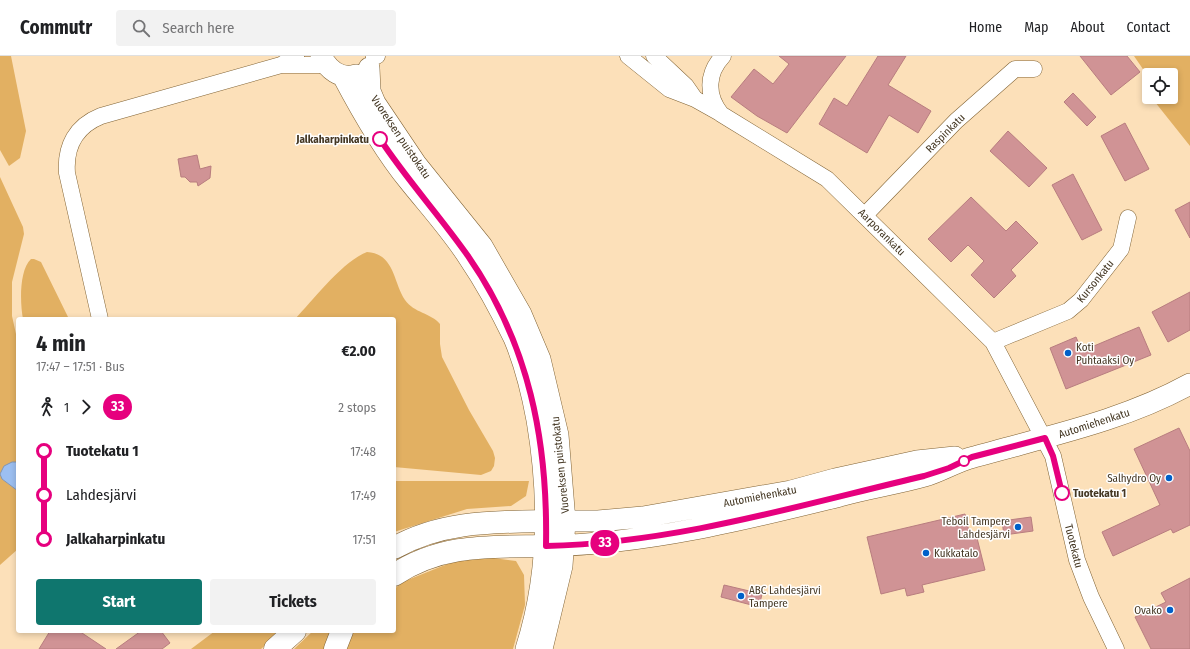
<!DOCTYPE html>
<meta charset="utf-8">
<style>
:root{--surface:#fff;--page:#f2f2f2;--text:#202124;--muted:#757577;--line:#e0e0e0;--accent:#0f766e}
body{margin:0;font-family:"Fira Sans Condensed",sans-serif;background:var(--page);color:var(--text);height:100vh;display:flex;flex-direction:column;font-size:15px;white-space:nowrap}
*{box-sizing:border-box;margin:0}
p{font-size:13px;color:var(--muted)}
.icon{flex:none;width:22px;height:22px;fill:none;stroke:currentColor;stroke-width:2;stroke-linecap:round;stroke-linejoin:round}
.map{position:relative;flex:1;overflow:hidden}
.panel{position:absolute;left:16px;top:261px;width:380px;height:316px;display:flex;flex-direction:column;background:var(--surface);border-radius:4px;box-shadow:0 2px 6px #0003}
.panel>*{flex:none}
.badge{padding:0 8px;border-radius:13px;font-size:14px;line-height:26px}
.buttons{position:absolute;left:1142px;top:12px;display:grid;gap:8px}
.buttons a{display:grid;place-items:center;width:36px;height:36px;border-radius:4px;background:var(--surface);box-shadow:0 2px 6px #0003;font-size:20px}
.map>.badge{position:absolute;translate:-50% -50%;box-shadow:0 0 0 2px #fff}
.legs{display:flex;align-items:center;gap:6px;height:44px;padding:0 20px;font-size:13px}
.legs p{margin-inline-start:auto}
.headline{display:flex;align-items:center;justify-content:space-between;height:68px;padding:0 20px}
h1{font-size:22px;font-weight:700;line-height:30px}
.action{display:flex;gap:8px;margin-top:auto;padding:8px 20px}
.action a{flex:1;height:46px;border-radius:4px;background:var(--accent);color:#fff;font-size:16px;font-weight:700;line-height:46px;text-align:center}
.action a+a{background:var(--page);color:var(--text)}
ul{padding:0 20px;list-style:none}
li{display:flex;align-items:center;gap:14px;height:44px;font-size:15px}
li i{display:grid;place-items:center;width:6px;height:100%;margin:0 5px;background:currentColor}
li i::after{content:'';width:10px;height:10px;margin:-5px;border:3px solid;border-radius:50%;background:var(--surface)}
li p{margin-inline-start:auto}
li:first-child i{background:linear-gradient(#0000 50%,currentColor 0)}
li:last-child i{background:linear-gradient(currentColor 50%,#0000 0)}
header{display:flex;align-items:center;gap:24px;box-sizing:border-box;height:56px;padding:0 20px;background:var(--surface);border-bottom:1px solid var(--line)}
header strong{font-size:19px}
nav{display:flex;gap:22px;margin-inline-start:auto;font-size:14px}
.search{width:280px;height:36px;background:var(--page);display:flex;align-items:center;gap:10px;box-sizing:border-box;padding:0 14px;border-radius:4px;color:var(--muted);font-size:15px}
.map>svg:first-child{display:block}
.green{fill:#e2b062}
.water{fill:#9cbff1;stroke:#8296b3}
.building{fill:#d09395;stroke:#b87d7f}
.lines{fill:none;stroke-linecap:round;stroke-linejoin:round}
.minor-casing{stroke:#816334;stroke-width:17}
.major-casing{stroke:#816334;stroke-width:22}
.highway-casing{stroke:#816334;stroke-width:23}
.minor{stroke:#fff;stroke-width:16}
.major{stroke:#fff;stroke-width:21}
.highway{stroke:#fff;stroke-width:22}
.line-1-casing{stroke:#fff;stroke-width:9}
.line-1{stroke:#e6007e;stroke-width:6}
.stop-1-dot{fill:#fff;stroke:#e6007e;stroke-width:2}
.poi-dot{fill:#0060c9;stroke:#fff;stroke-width:1.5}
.labels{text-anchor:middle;stroke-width:3;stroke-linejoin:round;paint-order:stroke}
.street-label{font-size:11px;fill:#443723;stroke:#fff}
.stop-label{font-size:11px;font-weight:bold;fill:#443723;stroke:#fff;text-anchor:end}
.poi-label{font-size:11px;fill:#443723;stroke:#fff;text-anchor:start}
</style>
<header>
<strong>Commutr</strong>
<div class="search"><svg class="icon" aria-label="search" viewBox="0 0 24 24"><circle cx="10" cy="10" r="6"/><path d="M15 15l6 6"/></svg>Search here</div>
<nav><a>Home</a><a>Map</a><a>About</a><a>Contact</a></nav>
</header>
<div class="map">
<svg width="1190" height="593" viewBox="0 0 1190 593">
<rect width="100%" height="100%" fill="#fce0b9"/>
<path class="green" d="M0,0H11L26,75L20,102L9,110L0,94Z
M1134,0H1190V90L1151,41H1171V19H1149V38L1147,19Z
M0,121L23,171L24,178L12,226V260L18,287V406H16L2,423L18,435V493L0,509Z
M367,196C395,198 393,226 405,244C414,257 431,257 440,268V288L442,301L469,354L493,395L495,402L494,410L491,415L481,419L394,411V263H295C313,244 343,205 367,196Z
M31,203H34L41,206L69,263H23C20,248 19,214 31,203Z
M394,425H529L526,440L511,450L467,453L394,476Z
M493,502L516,505L524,519L525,549L513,593H344L351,575H394V533L405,525L455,505Z
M215,575H281L261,593H191Z
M313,575H334L326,593H294Z"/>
<path class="water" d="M12,406H18V435L2,423L0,418L4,410Z"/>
<path class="building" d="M779,0H846L787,77L757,60L731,41L754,13L773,28L789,8Z
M878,0H906L888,29L931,55L918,77L889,59L867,97L819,68L834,42L847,50Z
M1080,0H1127L1140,16L1111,39Z
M1073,37L1096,61L1087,70L1064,46Z
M1125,67L1149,113L1125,125L1101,80Z
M1008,75L1047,112L1029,131L990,95Z
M197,99L200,113L211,110L210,122L198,130L197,126H190L185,121H181L178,103Z
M1073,118L1102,174L1082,184L1052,129Z
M971,141L1006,175L1016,165L1038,187L1011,214L1016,220L994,242L971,219L984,205L968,189L951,206L928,183Z
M1190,146V182L1175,154Z
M1190,236V274L1168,286L1152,256Z
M1139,271L1151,299L1066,333L1050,292L1076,281L1082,295Z
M1179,372L1190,395V469L1173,477L1171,473L1113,500L1102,476L1160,449L1134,393Z
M965,458L970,480L976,478L985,514L922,529L924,536L907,540L905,532L881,538L867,481Z
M1031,461L1033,475L1004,479L1002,465Z
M1190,522V593H1151L1135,561L1166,546L1161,537Z
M724,529L762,538L759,551L721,541Z
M50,575H79L106,593H39Z
M141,575H161L170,587L162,593H116Z"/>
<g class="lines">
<defs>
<path id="minor" d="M628,0L669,33L695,43L720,57
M654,0L686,30L695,43
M723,0C707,17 706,39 721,58L827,123L993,286L1053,400L1077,504L1091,541L1116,593
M374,1L377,0
M281,9H325
M865,159L956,65L1015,13H1034
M100,263L67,117C65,90 76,70 101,60L281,9L296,0
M993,286L1068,255L1081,244L1121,193L1128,162"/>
<path id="major" d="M321,0C328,13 340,24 356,19
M369,12L370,35L375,47L416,108L482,190L521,258L540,303L558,379L565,465L562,510L542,593
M343,20C362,56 383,93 409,125C429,150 451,174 469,202C486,227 501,255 514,282C525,308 532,337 537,364C550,441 550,518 526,593
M551,465H598L643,461L791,435L835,423L917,405L955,401
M546,490C646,488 743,464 840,440C868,432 897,428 925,420C942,415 957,405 974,401C1048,380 1123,365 1190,328"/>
<path id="highway" d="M394,492C442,465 493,466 547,465
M394,519C443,487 490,491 546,490
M275,593L295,575
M335,593L342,575"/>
</defs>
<use href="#minor" class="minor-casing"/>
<use href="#major" class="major-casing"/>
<use href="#highway" class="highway-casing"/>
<use href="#minor" class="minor"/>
<use href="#major" class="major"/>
<use href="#highway" class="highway"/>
</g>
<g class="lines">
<defs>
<path id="line-1" d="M380,83C407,124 440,160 468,200C529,288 548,384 546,490C676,487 800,449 924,420L949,412L972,401L1045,382L1053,400L1062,437"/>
</defs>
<use href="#line-1" class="line-1-casing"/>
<use href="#line-1" class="line-1"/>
</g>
<g class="stop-1-dot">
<circle cx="380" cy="83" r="7"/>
<circle cx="964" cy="405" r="5"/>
<circle cx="1062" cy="437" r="7"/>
</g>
<g class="poi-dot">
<circle cx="1068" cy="297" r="4"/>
<circle cx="1169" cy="422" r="4"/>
<circle cx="1018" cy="471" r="4"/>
<circle cx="926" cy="497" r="4"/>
<circle cx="741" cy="540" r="4"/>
<circle cx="1170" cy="554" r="4"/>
</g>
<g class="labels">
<g class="street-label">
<text transform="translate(945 77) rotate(-45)" y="4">Raspinkatu</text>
<text transform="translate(401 81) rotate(56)" y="4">Vuoreksen puistokatu</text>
<text transform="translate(882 176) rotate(45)" y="4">Aarporankatu</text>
<text transform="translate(1095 225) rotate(-51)" y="4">Kursonkatu</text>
<text transform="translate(1094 367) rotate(-18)" y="4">Automiehenkatu</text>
<text transform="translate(560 409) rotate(-96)" y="4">Vuoreksen puistokatu</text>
<text transform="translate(760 440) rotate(-11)" y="4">Automiehenkatu</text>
<text transform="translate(1074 490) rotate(76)" y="4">Tuotekatu</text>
</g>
<g class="stop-label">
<text x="369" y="87">Jalkaharpinkatu</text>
<text x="1073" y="441" text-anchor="start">Tuotekatu 1</text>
</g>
<g class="poi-label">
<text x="1076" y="295">Koti<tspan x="1076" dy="13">Puhtaaksi Oy</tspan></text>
<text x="1161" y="426" text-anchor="end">Salhydro Oy</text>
<text x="1010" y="469" text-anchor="end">Teboil Tampere<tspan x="1010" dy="13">Lahdesjärvi</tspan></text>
<text x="934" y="501">Kukkatalo</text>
<text x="749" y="538">ABC Lahdesjärvi<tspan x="749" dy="13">Tampere</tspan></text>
<text x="1162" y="558" text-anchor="end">Ovako</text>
</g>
</g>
</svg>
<div class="buttons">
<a><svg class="icon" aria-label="locate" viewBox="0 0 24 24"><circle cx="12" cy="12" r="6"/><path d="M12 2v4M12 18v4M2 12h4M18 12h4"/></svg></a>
</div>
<b class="badge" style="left:605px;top:487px;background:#e6007e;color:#fff">33</b>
<section class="panel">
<div class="headline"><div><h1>4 min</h1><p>17:47 – 17:51 · Bus</p></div><b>€2.00</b></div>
<div class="legs"><svg class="icon" aria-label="walk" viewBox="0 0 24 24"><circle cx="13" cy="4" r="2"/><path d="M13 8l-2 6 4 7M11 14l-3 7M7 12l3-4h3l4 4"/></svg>1<svg class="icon" aria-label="forward" viewBox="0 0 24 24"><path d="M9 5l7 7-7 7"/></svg><b class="badge" style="background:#e6007e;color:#fff">33</b><p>2 stops</p></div>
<ul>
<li><i style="color:#e6007e"></i><b>Tuotekatu 1</b><p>17:48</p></li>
<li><i style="color:#e6007e"></i><span>Lahdesjärvi</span><p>17:49</p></li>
<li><i style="color:#e6007e"></i><b>Jalkaharpinkatu</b><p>17:51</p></li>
</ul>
<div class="action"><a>Start</a><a>Tickets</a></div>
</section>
</div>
